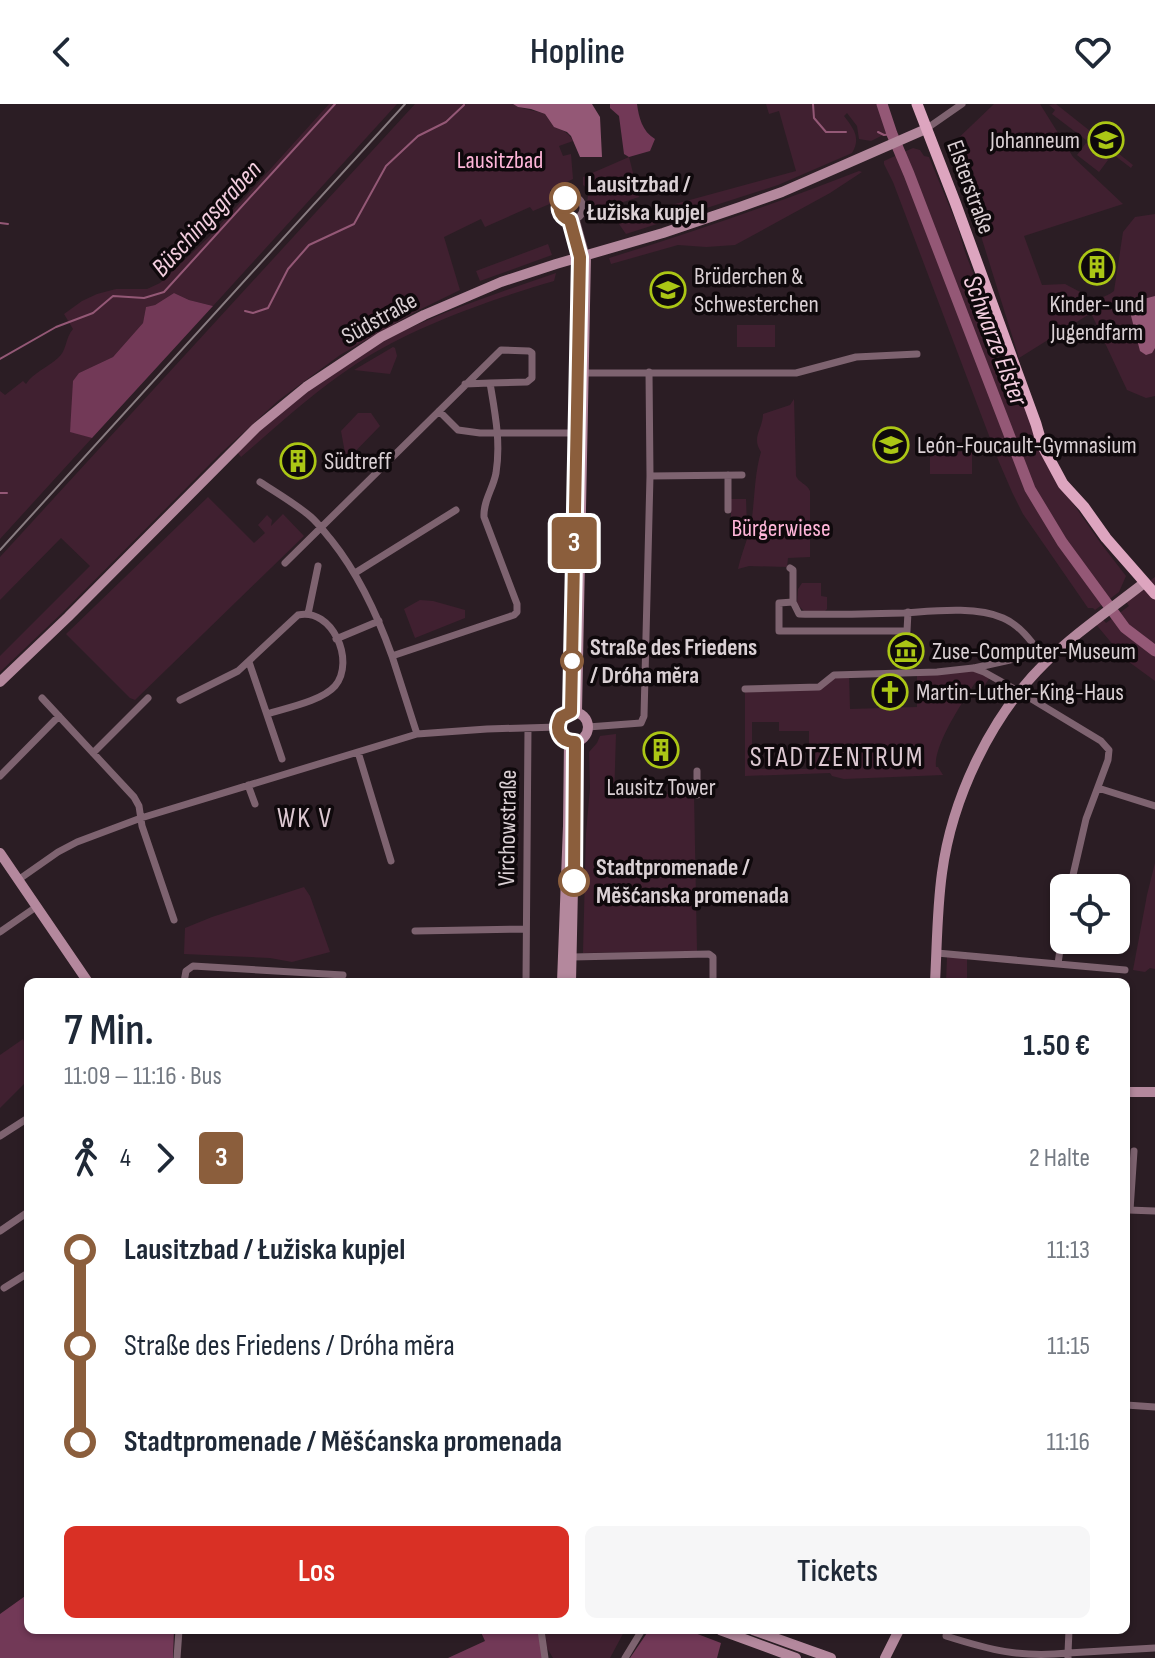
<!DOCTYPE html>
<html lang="de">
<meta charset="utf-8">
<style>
:root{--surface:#fff;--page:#f6f6f7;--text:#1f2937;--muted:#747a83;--accent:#d93025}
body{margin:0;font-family:"Sofia Sans Condensed",sans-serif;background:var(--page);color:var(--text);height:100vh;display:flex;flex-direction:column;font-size:30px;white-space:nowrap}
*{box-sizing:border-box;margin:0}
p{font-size:26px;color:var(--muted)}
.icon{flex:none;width:44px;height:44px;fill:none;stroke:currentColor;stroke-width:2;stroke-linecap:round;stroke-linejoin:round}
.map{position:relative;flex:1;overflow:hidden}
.drawer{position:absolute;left:24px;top:874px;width:1106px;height:656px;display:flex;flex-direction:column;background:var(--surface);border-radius:12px;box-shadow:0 2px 6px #0004}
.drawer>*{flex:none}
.badge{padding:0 16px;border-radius:6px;font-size:28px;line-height:52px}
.tools{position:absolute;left:1050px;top:770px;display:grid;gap:16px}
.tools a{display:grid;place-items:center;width:80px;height:80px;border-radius:12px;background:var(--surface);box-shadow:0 2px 6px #0004;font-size:40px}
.map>.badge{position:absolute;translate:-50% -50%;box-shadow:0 0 0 4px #fff}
.legs{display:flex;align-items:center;gap:12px;height:88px;padding:0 40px;font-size:26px}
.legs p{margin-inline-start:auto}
.overview{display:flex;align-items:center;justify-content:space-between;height:136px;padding:0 40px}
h1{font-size:44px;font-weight:600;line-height:60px}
.cta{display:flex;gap:16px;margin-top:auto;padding:16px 40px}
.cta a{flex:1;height:92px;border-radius:12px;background:var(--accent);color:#fff;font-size:32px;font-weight:600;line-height:92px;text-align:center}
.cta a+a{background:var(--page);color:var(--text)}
ul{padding:0 40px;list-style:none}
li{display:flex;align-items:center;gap:28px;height:96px;font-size:30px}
li i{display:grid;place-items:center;width:12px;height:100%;margin:0 10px;background:currentColor}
li i::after{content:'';width:20px;height:20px;margin:-10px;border:6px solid;border-radius:50%;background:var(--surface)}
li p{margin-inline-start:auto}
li:first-child i{background:linear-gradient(#0000 50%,currentColor 0)}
li:last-child i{background:linear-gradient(currentColor 50%,#0000 0)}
header{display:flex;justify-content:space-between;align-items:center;height:104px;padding:0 40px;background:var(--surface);font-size:36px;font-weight:600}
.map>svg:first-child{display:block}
.green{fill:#402030;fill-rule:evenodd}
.forest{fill:#723957}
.water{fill:#945876}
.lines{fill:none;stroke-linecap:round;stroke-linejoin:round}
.stream{stroke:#945876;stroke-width:2}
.river{stroke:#945876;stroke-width:11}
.street{stroke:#7e6370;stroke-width:7}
.secondary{stroke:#b4889d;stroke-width:10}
.primary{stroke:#dda5bf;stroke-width:11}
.rail{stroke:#887c81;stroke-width:2}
.line-1-casing{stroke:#fff;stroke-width:18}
.line-1{stroke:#8b5e3c;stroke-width:12}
.stop-1-dot{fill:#fff;stroke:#8b5e3c;stroke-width:4}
.labels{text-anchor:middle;stroke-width:7;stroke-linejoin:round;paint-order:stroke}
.poi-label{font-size:24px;fill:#dad0d4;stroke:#0f090c;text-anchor:start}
.park-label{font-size:24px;fill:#ffb6d9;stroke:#0f090c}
.stop-label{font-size:24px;font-weight:bold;fill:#dad0d4;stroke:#0f090c;text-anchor:start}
.street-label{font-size:24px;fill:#dad0d4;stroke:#0f090c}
.water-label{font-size:26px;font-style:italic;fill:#f3cedf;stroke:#0f090c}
.quarter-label{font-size:28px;letter-spacing:2px;fill:#dcc8d1;stroke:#0f090c}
</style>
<header><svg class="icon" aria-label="back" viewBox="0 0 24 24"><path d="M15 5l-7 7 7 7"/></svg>Hopline<svg class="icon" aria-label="heart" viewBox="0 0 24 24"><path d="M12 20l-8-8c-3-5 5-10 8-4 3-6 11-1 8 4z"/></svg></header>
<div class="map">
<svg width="1155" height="1554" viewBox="0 0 1155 1554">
<rect width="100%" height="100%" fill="#2b1d24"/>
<path class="green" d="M329,0H397L213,202L189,196L174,189L155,201L146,203L143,219L113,253L79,269L70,327L92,334L0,435V287L5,291L23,277L26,280C34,268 47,264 58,254C67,247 65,234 73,225L64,210L82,197L97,190L116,185H147L160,179L209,133Z
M415,0H513C522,6 535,6 545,10C554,27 566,23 573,37L559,42L563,52L571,50L573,75L550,86L552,99L533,107L530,103L485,123L481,115L444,133L460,186L417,207L340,251L279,296L221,349L62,509L0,568V552L90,462L61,434L0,496V453Z
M766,0H877L889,28L871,37L859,35L857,22L847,9L844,12C854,25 861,34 852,49L778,81L626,130L619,120L620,115L796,67L779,7L769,10Z
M994,0H1040L1073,53L1123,100L1024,132L1042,181L1065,180L1086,191L1082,194L1086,204L1089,203C1095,193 1106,194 1114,187L1123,128L1135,113L1155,110V292L1146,294L1127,286L1091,209L1019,254L967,87L949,43Z
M1056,0L1133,61L1131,64L1089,32L1086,36L1052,10L1055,6L1049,1Z
M1086,39L1108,56L1099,68L1077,51Z
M913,44L920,46L924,52L929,53L957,121L965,148L1047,362L1102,441L1126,472L1119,488L1095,506L1093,504H1088L1023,410L1012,388L999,358L893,78L884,60V57Z
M629,53L639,93L617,100V109L594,107L592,101L587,98L589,86L583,81V73Z
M859,67L862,68L830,89L735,141L706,143L678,141L611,160L609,154C694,128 777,99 859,67Z
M548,140L552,151L480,177L476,167Z
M556,169L554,177C489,196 412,223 356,260C315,287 278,321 241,353L237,348C284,305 332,263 389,234C443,207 500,188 556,169Z
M737,221H775V243H737Z
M393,243L395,244L397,252L390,270L354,266Z
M794,295L796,372C798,378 807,380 810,387V453L788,454L787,463L749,462L738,465C741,450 748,435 751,420C755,397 754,371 761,348C751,333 763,325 763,310L790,301Z
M358,309H371L380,322L342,361L345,349L341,327Z
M972,347V370H930V349Z
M208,393L254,439L265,429L258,421L267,411L272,416L271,422L283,410L304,432L135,596L130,594L66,530Z
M731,395H746L747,422H731Z
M1155,473V577L1125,555L1094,518L1101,513L1106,519L1129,502L1124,495Z
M802,479H821V492L827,493V505L825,507H804L797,500L798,485Z
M420,496L433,497L465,506V514L415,534L404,505Z
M973,564L991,572L984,582L975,579C963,597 933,642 936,663H938L943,671L844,675L832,672L830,669L745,672V585L819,583L829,574L849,570L850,605L917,603V569ZM752,618H779V627H809V665H752Z
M616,630L614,695L663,690H694L697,847L583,849L586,729L590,684L589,648L597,639L600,632Z
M1155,759V865L1150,864L1145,868L1133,866L1147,791Z
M304,783L310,792L330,848L292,858L270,854L184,850L185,824L212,813Z
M947,853L967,854V878H946Z
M23,935L28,947V976L0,1004V951Z
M545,1526H625L610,1554H553L547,1544Z"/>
<path class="forest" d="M610,0H637C639,14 642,27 655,35L650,47L629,53L624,50L619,12L610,4Z
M174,189L189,196L213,202L92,334L70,328L73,277L79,269L113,253L143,219L146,203L155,201Z
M28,1490V1526H174L173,1554H0V1510Z
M480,1526H541L545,1554H448L485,1537Z
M649,1526H687L721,1539L717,1554H630Z"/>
<path class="water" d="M513,0H592L600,13L602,53H580L571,32L567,28L554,23L545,10L531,5L518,3Z
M1155,192V244L1152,249L1146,251L1140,247L1129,204L1132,198Z"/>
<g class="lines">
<path class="stream" d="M813,0L814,14L826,28H846
M878,28L884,31L892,30
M0,119L8,120
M245,207L253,209L268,204L288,165L309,141L354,120L386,62L418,32L446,18L464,1
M0,255L56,223L93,209L113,192L144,194L164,188L335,0
M0,389H7"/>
<path class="river" d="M882,0L892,30L909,70L1030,385L1062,438L1125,524L1155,547"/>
<path class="street" d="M926,25L962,0
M559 104a12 12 0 1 1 24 0a12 12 0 1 1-24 0Z
M576,115L586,151
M570,116L580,153
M583,269H796L856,253L917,250
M439,307L458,326L480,329H577
M650,372L742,371
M260,378C277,389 296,400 311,413C319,420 325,429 332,437C359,471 377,510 392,552
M728,406V371
M285,459L501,246L529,247L532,249V274L527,278L490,279
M790,464L793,466V498L799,510C834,511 869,510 904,509C934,507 976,502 1003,514C1022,522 1034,541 1046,557
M355,469L456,406
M793,498L779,499V527H907L908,508
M308,510L318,462
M336,535L379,517
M249,558L282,655
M974,564L1010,556L1037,544
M745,585L819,583L834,571L937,568L973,564L984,568L1020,588L1101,637L1109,646L1108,656L1086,715L1070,784
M42,594L134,693L139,702L142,722L174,816
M180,596L238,567L298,511C332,503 356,557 335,582C322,597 286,604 267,610
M588,623L641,619L644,612L650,372L649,268
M417,630L392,552L514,511L517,508V500L484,413C483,397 493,385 496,369C501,338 495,309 490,279L465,280
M358,648L391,757
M93,649L148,594
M697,667V691
M0,672L59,612
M248,681L255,700
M1098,684L1155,702
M18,776L58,748L77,738L141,714L417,630L487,625L558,623
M1064,816L1058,860L1125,866
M415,827L526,825
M0,828L36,803
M937,849L1058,860
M572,853L709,850L713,853V878
M184,878L186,867L193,862L343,871
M526,878L528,624
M0,1032L28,1014
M1128,1106L1155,1107
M1130,1106L1134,1047
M0,1127L28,1108
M4,1184L28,1169
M1126,1301L1155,1303
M541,1526L545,1554
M947,1526L946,1532C990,1546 1021,1554 1068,1549V1554
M1069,1526L1068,1549L1155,1544
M177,1554L179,1526
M625,1554L642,1526"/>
<path class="secondary" d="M578,231L580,155
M573,483L576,279
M0,578L68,513L256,324L306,283L381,233L424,211L501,178L556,160L663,129L740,103L782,88L926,25
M558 623a15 15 0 1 1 30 0a15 15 0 1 1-30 0Z
M577,608L586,151
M0,749L88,878
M562,878L568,722L569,638
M571,878L574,736
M935,878C937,842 937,805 942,769C952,694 991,612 1045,559C1075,529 1111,505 1144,479
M1126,988H1155
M720,1526L796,1554
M753,1526L831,1554
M885,1554L899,1526"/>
<path class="primary" d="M917,0L955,98L1036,320L1042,341L1063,380L1084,403L1106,434L1155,490"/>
<path class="rail" d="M0,446L405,0"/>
</g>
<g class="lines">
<defs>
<path id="line-1" d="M565,94C556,102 559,112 570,116L580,153L571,608L561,613C554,626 560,638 575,638L574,777"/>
</defs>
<use href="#line-1" class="line-1-casing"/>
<use href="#line-1" class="line-1"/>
</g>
<defs>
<symbol id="school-ring" viewBox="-11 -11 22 22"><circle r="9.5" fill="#0f090c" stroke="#abc615" stroke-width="1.5"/><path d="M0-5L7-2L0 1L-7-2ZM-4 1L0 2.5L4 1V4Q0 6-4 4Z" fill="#abc615"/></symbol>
<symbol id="building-ring" viewBox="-11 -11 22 22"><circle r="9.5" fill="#0f090c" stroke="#abc615" stroke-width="1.5"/><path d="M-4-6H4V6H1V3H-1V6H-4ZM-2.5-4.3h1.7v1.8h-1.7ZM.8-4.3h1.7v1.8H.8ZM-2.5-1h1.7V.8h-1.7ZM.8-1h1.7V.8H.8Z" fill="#abc615"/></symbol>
<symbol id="museum-ring" viewBox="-11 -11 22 22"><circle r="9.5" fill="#0f090c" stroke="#abc615" stroke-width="1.5"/><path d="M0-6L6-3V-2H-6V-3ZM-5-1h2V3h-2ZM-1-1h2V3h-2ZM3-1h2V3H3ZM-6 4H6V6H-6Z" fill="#abc615"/></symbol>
<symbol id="church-ring" viewBox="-11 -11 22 22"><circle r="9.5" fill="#0f090c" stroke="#abc615" stroke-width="1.5"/><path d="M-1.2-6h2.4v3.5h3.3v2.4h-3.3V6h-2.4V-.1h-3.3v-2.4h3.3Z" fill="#abc615"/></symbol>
</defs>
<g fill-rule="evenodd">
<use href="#school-ring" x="1086" y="16" width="40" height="40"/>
<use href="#building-ring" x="1077" y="143" width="40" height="40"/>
<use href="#school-ring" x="648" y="166" width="40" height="40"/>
<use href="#school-ring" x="871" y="321" width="40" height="40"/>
<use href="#building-ring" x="278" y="337" width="40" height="40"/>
<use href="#museum-ring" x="886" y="527" width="40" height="40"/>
<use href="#church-ring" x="870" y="568" width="40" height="40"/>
<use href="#building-ring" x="641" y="626" width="40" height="40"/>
</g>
<g class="stop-1-dot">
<circle cx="565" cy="94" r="14"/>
<circle cx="572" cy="557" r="10"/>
<circle cx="574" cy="777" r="14"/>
</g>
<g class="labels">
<g class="poi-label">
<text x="1080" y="44" text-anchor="end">Johanneum</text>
<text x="694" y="180">Brüderchen &amp;<tspan x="694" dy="28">Schwesterchen</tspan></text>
<text x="1097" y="208" text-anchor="middle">Kinder- und<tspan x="1097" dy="28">Jugendfarm</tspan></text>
<text x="917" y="349">León-Foucault-Gymnasium</text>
<text x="324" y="365">Südtreff</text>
<text x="932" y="555">Zuse-Computer-Museum</text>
<text x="916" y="596">Martin-Luther-King-Haus</text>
<text x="661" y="691" text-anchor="middle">Lausitz Tower</text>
</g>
<g class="park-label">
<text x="500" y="64">Lausitzbad</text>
<text x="781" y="432">Bürgerwiese</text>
</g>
<g class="stop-label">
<text x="587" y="88">Lausitzbad /<tspan x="587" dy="28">Łužiska kupjel</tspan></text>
<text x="590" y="551">Straße des Friedens<tspan x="590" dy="28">/ Dróha měra</tspan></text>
<text x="596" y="771">Stadtpromenade /<tspan x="596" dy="28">Měšćanska promenada</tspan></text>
</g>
<g class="street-label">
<text transform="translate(971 83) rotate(70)" y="8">Elsterstraße</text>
<text transform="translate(379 214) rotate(-29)" y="8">Südstraße</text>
<text transform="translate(507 724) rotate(-89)" y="8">Virchowstraße</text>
</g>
<g class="water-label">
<text transform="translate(206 114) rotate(-47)" y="9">Büschingsgraben</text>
<text transform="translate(996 236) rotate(69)" y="9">Schwarze Elster</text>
</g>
<g class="quarter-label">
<text x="837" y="662">STADTZENTRUM</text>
<text x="305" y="723">WK V</text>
</g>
</g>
</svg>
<div class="tools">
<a><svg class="icon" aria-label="locate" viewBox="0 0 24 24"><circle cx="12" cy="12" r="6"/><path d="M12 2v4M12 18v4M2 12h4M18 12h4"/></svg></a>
</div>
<b class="badge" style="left:574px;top:439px;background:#8b5e3c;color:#fff">3</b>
<section class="drawer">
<div class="overview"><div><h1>7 Min.</h1><p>11:09 – 11:16 · Bus</p></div><b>1.50 €</b></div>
<div class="legs"><svg class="icon" aria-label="walk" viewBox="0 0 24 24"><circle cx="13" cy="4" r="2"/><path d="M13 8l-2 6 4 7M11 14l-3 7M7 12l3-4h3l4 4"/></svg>4<svg class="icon" aria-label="forward" viewBox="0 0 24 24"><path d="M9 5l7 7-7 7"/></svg><b class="badge" style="background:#8b5e3c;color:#fff">3</b><p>2 Halte</p></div>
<ul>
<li><i style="color:#8b5e3c"></i><b>Lausitzbad / Łužiska kupjel</b><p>11:13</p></li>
<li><i style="color:#8b5e3c"></i><span>Straße des Friedens / Dróha měra</span><p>11:15</p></li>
<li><i style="color:#8b5e3c"></i><b>Stadtpromenade / Měšćanska promenada</b><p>11:16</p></li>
</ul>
<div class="cta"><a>Los</a><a>Tickets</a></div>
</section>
</div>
